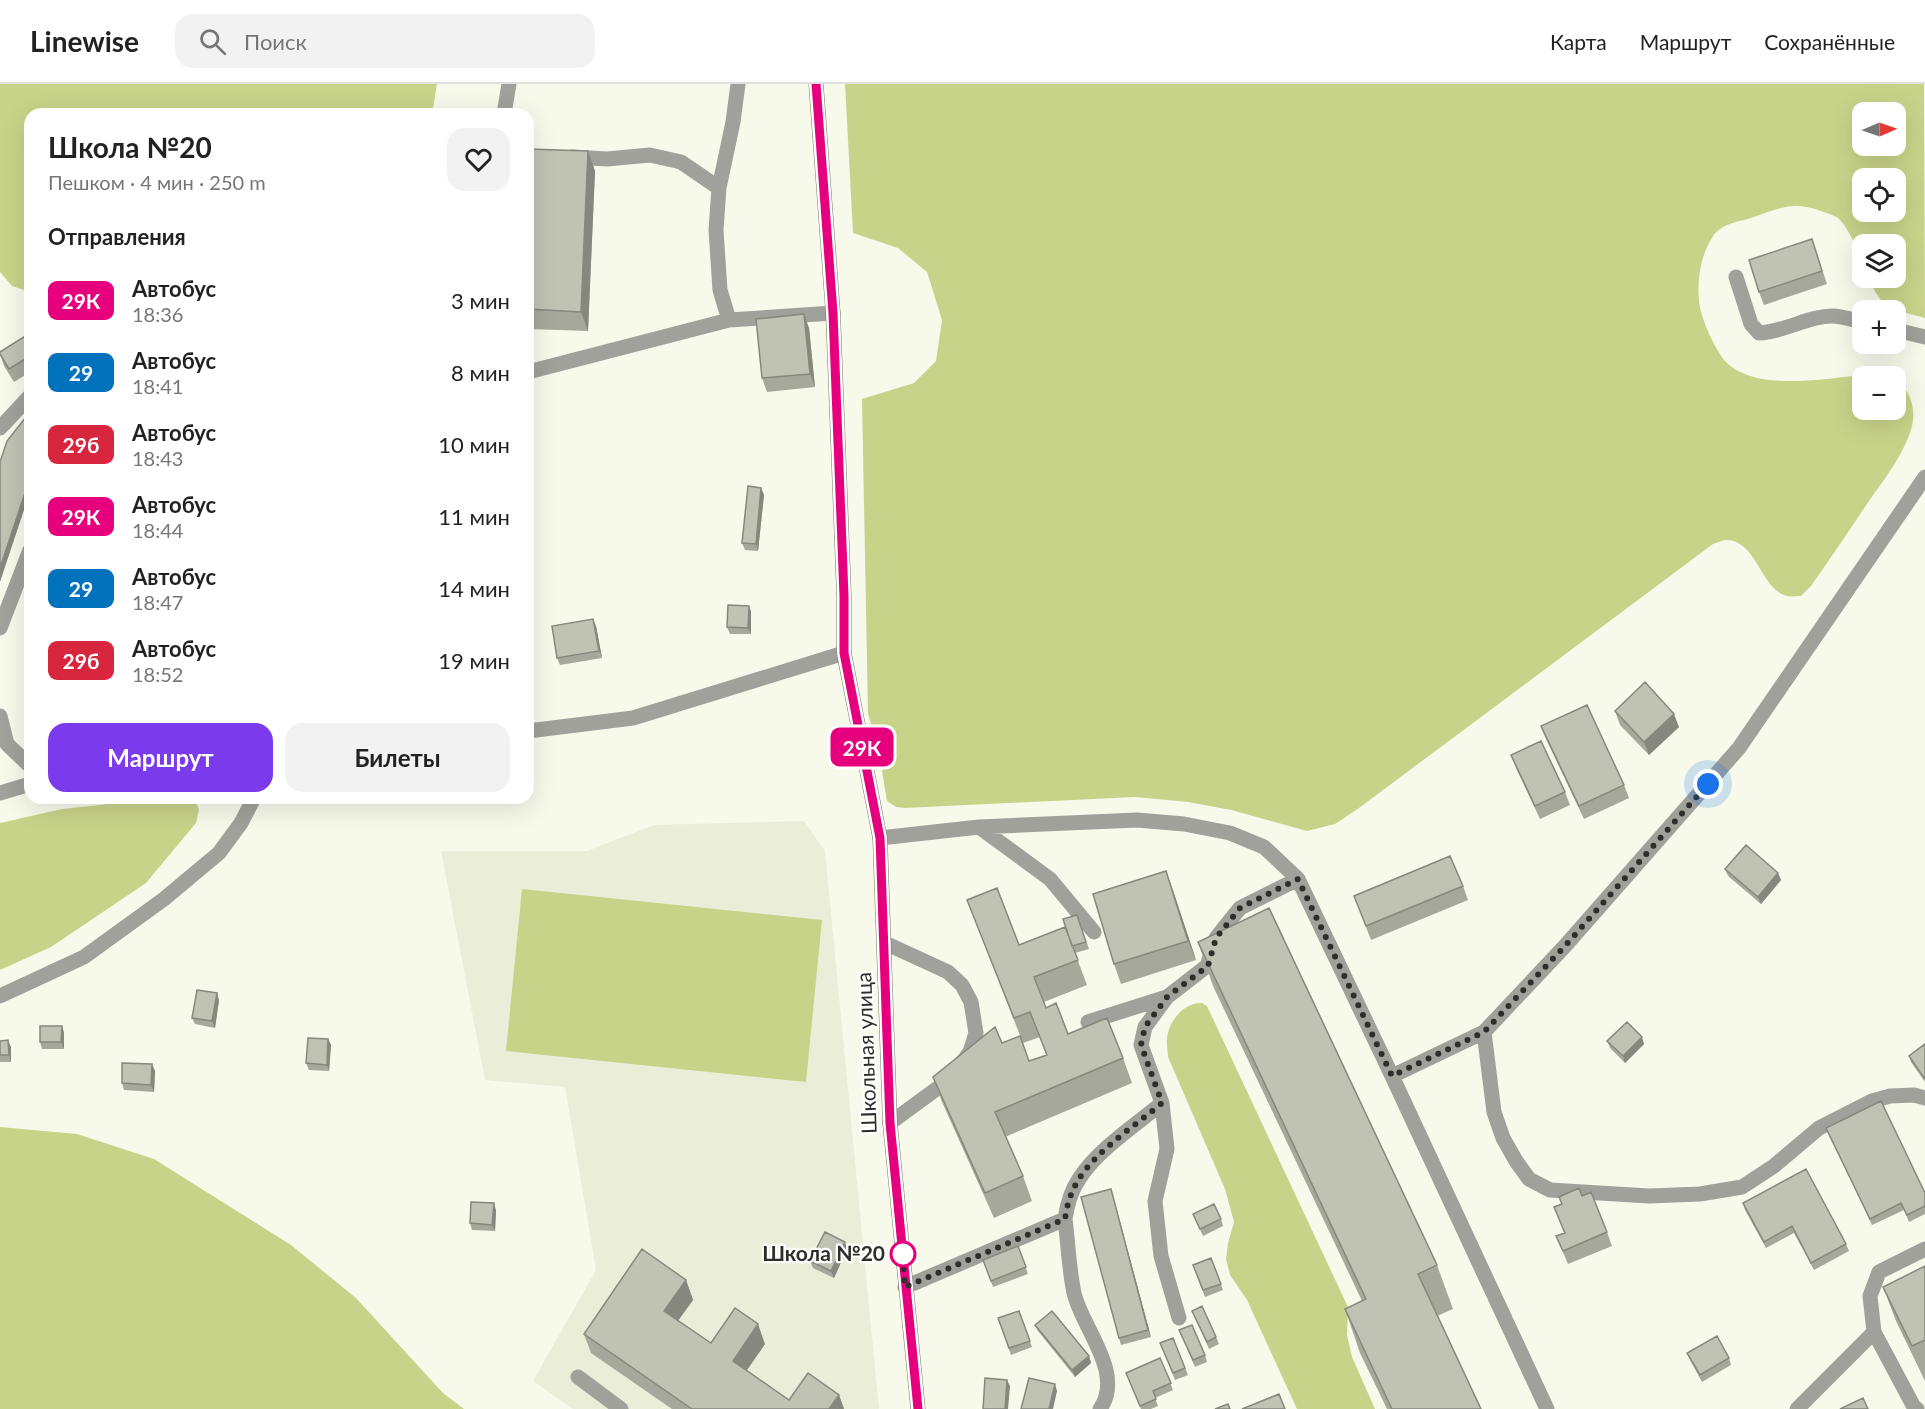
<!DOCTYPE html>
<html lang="ru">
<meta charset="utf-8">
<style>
:root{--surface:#fff;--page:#f2f2f2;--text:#222;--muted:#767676;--line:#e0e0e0;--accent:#7c3aed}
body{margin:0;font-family:Lato,sans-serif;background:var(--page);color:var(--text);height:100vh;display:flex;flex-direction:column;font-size:22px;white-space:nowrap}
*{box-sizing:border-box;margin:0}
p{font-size:20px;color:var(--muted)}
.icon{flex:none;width:33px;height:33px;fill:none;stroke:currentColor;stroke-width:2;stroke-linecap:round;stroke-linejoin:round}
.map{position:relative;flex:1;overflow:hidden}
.side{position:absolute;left:24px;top:24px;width:510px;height:696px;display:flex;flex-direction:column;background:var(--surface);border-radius:18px;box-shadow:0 6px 24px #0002}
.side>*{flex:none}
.badge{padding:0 12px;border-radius:9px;font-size:21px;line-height:39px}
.needle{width:39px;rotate:88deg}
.tools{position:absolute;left:1852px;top:18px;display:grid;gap:12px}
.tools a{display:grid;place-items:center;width:54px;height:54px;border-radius:12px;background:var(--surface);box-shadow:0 6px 24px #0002;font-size:30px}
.you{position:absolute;width:30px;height:30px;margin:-15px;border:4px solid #fff;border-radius:50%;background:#1a73e8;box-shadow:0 0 0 9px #1a73e833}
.map>.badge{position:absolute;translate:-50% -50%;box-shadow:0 0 0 3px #fff}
h2{padding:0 24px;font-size:22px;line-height:54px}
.round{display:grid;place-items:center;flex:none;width:63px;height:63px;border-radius:18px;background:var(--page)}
.headline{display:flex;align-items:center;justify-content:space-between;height:102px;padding:0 24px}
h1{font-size:28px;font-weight:700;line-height:45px}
.action{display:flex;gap:12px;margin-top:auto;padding:12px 24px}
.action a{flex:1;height:69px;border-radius:18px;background:var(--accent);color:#fff;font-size:24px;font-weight:700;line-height:69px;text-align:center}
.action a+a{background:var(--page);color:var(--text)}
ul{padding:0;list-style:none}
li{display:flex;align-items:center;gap:18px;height:72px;padding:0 24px}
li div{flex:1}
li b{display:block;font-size:22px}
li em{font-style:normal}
li .badge{min-width:66px;font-weight:700;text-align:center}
header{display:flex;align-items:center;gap:36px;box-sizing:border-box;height:84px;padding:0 30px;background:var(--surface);border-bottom:2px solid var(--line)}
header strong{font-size:28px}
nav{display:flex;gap:33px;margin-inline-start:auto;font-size:21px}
.search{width:420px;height:54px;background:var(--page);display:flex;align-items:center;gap:15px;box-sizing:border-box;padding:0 21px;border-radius:18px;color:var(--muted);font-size:22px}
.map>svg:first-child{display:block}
.built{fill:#eaeed8}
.green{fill:#c8d38a;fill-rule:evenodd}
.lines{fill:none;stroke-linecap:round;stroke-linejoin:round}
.service{stroke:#a0a19b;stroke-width:15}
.secondary{stroke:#76786f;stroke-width:15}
.wall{fill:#a5a89b}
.shaded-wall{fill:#86887e}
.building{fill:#c0c3b4;stroke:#86887e;stroke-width:1.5}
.line-casing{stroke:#fff;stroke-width:14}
.line{stroke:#e6007e;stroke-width:9}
.walk{stroke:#2e2f2a;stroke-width:6;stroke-dasharray:0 10.8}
.stop-dot{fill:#fff;stroke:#e6007e;stroke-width:3}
.labels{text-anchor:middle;stroke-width:4.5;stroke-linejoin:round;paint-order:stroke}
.street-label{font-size:21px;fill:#2e2f2a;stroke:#fff}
.stop-label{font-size:21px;font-weight:bold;fill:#2e2f2a;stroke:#fff;text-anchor:end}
</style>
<header>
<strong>Linewise</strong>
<div class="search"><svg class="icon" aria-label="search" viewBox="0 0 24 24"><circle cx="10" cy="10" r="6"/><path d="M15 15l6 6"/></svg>Поиск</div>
<nav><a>Карта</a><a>Маршрут</a><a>Сохранённые</a></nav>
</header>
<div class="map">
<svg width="1925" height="1325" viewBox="0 0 1925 1325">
<rect width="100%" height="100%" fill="#f7faeb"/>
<path class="built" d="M804,737L825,767L879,1325H573L533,1297L596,1186L565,1003L485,996L441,767H587L654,741Z"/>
<path class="green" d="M0,0H437L432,30H30V203L24,206L12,202L0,188Z
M845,0H1924L1925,234C1896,226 1880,225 1869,194H1896V160H1863V177C1857,166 1848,142 1838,134C1834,131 1826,129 1821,127C1793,116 1778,125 1751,134C1737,138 1720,140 1712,154C1701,171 1697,195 1699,215C1699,231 1715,266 1726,278C1753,306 1817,296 1853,292C1867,290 1879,285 1893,292H1863V326H1896V295C1908,304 1915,320 1913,336C1910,362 1884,396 1869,417C1850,445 1831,474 1811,502L1801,512C1797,512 1791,513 1787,512C1761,506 1757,457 1727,456C1722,456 1717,459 1713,460L1359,724L1335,740L1307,747L1231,726L1188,718L1135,713L905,724L896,723L887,717L879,669L868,630L862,315L914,299L936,277L942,236L927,188L898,164L853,149ZM1896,28V62H1863V28ZM1896,94V128H1863V94Z
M165,714H190L196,718L199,726L196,739L146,799L51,863L0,886V739L62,725Z
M522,805L822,836L806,998L506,967Z
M1202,919L1207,922L1348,1223L1347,1251L1352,1273L1375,1325H1297L1247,1216L1230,1191L1226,1175L1228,1159L1234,1138L1225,1105L1168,973C1168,967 1166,960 1167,954C1169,937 1184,918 1202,919Z
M0,1043L77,1050L154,1075L291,1161L356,1214L443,1309L464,1325H0Z"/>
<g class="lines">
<path class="service" d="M504,30L509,0
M572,73L607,75L650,71L681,78L719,104
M1736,193L1751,240L1759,249C1785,248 1810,231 1834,232C1844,233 1854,236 1863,238
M729,236L720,206L716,146L719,104L733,38L738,0
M1896,246L1925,253
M528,288L729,236L833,229
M0,344L30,312
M0,544L30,466
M0,632L7,660L30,682
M528,647L633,634L844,569
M0,709L30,700
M979,743L1050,795L1094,848
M880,754L979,743L1137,736L1184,740L1230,749L1264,763L1298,795L1392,992L1484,948L1565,862L1739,664L1925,393
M885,859L948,888L962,901L971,918L976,949L970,968L950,995L890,1039
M0,912L84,873L164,815L219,769L241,739L254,714
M1088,938L1167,913
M1484,948L1494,1028L1503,1054L1516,1077L1529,1095L1550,1106L1649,1112L1700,1110L1742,1103L1774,1082L1819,1044L1872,1017L1890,1012L1914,1011L1925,1014
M1392,992L1547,1325
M1162,1019L1167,1065L1155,1117L1161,1172L1179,1234
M1065,1135C1068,1159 1069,1185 1074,1209C1082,1244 1125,1289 1100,1325
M905,1203L1065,1135C1067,1121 1071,1107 1079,1095C1097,1066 1136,1041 1162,1019L1141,961L1145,943L1167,913L1207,882L1216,854L1240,824L1298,795
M1874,1248L1914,1323L1917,1325
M578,1293L621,1325
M1797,1325L1874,1248L1870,1212L1879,1188L1925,1165"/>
<path class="secondary" d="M816,0L833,229L844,512V569L880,754L890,1039L918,1325"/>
</g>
<path class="wall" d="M528,65L588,67L595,87L588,247L528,245Z
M1812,155L1827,200L1764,221L1759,208Z
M809,244L815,303L767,308L762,294Z
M30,249V288L14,298L4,282L0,270Z
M761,404L764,411L758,467L745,466L742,459Z
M749,522L751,528V550H730L727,543Z
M596,542L602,574L560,581L557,574Z
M1615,627L1679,643L1649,671L1620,641Z
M1541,642L1624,701L1629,714L1584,735L1546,655Z
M1511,671L1565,708L1570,721L1540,735L1516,684Z
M1725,785L1781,796L1761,820L1728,792Z
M1166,787L1196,876L1121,900L1114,880Z
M1463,802L1468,816L1371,856L1354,812Z
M967,816L1019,861L1065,843L1077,831L1089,865L1075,869L1087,901L1044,918L1046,924L1068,950L1123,974L1132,999L1005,1053L1023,1092L1032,1117L994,1134L942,1018L933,993L1029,977L1046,971L1040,953L1023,959Z
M1198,858L1437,1181L1453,1225L1437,1232L1481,1325H1387L1360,1269L1345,1225L1362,1217L1213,902Z
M219,916L215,944L195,940L192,934Z
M62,942L64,949V965H42L40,958Z
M328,955L331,961L329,987L309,986L306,979Z
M0,957L11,963V978H0Z
M1607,957L1644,960L1625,979L1610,964Z
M1925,960V998L1911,978L1909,972Z
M152,980L155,987L154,1008L124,1006L122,999Z
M1826,1044L1925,1109V1130L1909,1138L1904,1126L1872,1141Z
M1113,1112L1151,1253L1121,1261L1119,1254Z
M1582,1112L1607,1148L1612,1162L1568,1180L1556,1152L1564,1149L1554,1123Z
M1743,1119L1846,1160L1849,1167L1814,1186L1794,1149L1766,1164L1745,1126Z
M496,1126L495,1147L472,1146L470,1139Z
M1193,1130L1221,1135L1223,1142L1203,1152Z
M1018,1162L1028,1190L993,1203L983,1176Z
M847,1165L834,1194L813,1184L810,1177Z
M1211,1174L1223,1206L1205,1213L1193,1181Z
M1925,1182V1297L1896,1237L1883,1203Z
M686,1196L693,1216L678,1237L711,1259L765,1260L747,1286L789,1316L839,1311L844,1325H672L591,1269L584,1250Z
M1019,1227L1032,1263L1011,1271L998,1234Z
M1192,1227L1216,1253L1219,1260L1209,1265Z
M1035,1241L1089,1272L1091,1279L1075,1293L1038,1247Z
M1179,1246L1205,1271L1207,1278L1195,1283Z
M1173,1254L1188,1291L1175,1296L1160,1259Z
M1687,1269L1729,1274L1731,1281L1702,1298L1690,1276Z
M1160,1274L1173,1306L1155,1314L1158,1322L1151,1325H1141L1126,1289Z"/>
<path class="shaded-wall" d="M588,67L595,87L588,247L581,228Z
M804,230L809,244L815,303L810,290Z
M30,394V408L0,498V484Z
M761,404L764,411L758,467L756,460Z
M749,522L751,528V550L748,544Z
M593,535L596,542L602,574L599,567Z
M1674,630L1679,643L1649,671L1644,658Z
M1166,787L1173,806L1196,876L1188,857Z
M1778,789L1781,796L1761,820L1758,813Z
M217,909L219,916L215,944L212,937Z
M62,942L64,949V965L61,958Z
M1642,953L1644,960L1625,979L1623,972Z
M328,955L331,961L329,987L327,981Z
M8,956L11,963V978L9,971Z
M152,980L155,987L154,1008L151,1001Z
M1111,1105L1113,1112L1151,1253L1148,1246Z
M494,1119L496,1126L495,1147L492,1141Z
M845,1158L847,1165L834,1194L831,1187Z
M686,1196L693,1216L671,1246L664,1227Z
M758,1240L765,1260L740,1296L733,1277Z
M1089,1272L1091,1279L1075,1293L1072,1286Z
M1007,1296L1010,1302L1008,1325H1005Z
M1055,1300L1057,1307L1053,1325H1049Z
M839,1311L844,1325H829Z"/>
<path class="building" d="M460,25L480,28L479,30H459Z
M528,65L588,67L581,228L528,225Z
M1812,155L1822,187L1759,208L1749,176Z
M804,230L810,290L762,294L756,235Z
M30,249V272L9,285L0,270V268Z
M30,328V394L0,484V378L7,357Z
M748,402L761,404L756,460L742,459Z
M728,521L749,522L748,544L727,543Z
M593,535L599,567L557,574L552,542Z
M1645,598L1674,630L1644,658L1615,627Z
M1587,621L1624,701L1579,722L1541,642Z
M1541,657L1565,708L1535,722L1511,671Z
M1746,761L1778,789L1758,813L1725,785Z
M1450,772L1463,802L1366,842L1354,812Z
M1166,787L1188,857L1114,880L1093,810Z
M997,804L1019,861L1065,843L1078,876L1034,893L1046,924L1056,919L1068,950L1107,934L1123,974L995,1028L1023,1092L985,1109L933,993L995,943L1002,959L1020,952L1029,977L1047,971L1030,928L1014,934L967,816Z
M1269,824L1437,1181L1418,1190L1481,1325H1392L1345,1225L1366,1215L1198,858Z
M1077,831L1086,858L1072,862L1063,835Z
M197,906L217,909L212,937L192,934Z
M1627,938L1642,953L1623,972L1607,957Z
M40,942H62L61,958H40Z
M308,954L328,955L327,981L306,979Z
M8,956L9,971H0V957Z
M1925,960V995L1909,972Z
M122,979L152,980L151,1001L122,999Z
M1881,1017L1925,1109V1122L1907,1131L1901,1119L1870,1135L1826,1044Z
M1806,1085L1846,1160L1811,1179L1792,1142L1764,1158L1743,1119Z
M1579,1104L1582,1112L1591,1108L1607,1148L1563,1167L1556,1152L1565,1149L1554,1123L1562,1120L1559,1113Z
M1111,1105L1148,1246L1119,1254L1081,1113Z
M471,1118L494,1119L492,1141L470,1139Z
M1214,1120L1221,1135L1200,1145L1193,1130Z
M825,1148L845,1158L831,1187L810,1177Z
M1018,1162L1026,1183L991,1197L983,1176Z
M642,1165L686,1196L664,1227L711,1259L735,1224L758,1240L733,1277L789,1316L808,1289L839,1311L829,1325H692L584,1250Z
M1211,1174L1221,1200L1203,1206L1193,1181Z
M1925,1182V1256L1912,1262L1883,1203Z
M1202,1222L1216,1253L1207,1258L1192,1227Z
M1019,1227L1030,1257L1009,1264L998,1234Z
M1052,1227L1089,1272L1072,1286L1035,1241Z
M1192,1241L1205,1271L1193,1276L1179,1246Z
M1717,1252L1729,1274L1700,1291L1687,1269Z
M1173,1254L1185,1284L1173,1289L1160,1259Z
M1160,1274L1171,1299L1153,1307L1156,1315L1140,1322L1126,1289Z
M985,1294L1007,1296L1005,1325H983Z
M1029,1294L1055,1300L1049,1325H1021Z
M1279,1310L1285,1325H1242Z
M1863,1314L1868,1325H1840Z
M1228,1320L1230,1325H1215Z"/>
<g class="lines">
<defs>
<path id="line" d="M816,0L833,229L844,512V569L880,754L890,1039L918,1325"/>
</defs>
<use href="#line" class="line-casing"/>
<use href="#line" class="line"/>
<path class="walk" d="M903,1170L902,1167L905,1203L1065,1135C1067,1121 1071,1107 1079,1095C1097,1066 1136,1041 1162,1019L1141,961L1145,943L1167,913L1208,882L1216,854L1240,824L1298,795L1392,992L1484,948L1565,862L1708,700"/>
</g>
<circle class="stop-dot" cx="903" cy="1170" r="12"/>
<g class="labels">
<g class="street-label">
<text transform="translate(867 969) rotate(-92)" y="7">Школьная улица</text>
</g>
<g class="stop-label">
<text x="885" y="1177">Школа №20</text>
</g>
</g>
</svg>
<div class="tools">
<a><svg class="needle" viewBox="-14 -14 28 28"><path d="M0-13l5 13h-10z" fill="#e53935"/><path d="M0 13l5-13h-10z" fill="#767676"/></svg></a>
<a><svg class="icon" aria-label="locate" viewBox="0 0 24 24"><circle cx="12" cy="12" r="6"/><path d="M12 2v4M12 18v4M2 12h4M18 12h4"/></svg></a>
<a><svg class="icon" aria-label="layers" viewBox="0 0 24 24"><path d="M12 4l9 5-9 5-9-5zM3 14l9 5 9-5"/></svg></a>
<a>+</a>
<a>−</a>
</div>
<div class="you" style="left:1708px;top:700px"></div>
<b class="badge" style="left:862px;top:663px;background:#e6007e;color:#fff">29К</b>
<section class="side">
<div class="headline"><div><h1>Школа №20</h1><p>Пешком · 4 мин · 250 m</p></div><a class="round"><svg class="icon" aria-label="heart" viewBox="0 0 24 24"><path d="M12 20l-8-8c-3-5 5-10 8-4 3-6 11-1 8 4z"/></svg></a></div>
<h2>Отправления</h2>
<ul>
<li><span class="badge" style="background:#e6007e;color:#fff">29К</span><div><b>Автобус</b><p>18:36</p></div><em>3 мин</em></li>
<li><span class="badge" style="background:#0072bc;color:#fff">29</span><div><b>Автобус</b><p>18:41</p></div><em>8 мин</em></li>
<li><span class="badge" style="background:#d7263d;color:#fff">29б</span><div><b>Автобус</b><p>18:43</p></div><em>10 мин</em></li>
<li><span class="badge" style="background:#e6007e;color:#fff">29К</span><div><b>Автобус</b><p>18:44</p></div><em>11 мин</em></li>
<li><span class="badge" style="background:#0072bc;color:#fff">29</span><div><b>Автобус</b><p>18:47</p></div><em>14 мин</em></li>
<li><span class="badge" style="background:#d7263d;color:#fff">29б</span><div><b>Автобус</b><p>18:52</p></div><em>19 мин</em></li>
</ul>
<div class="action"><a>Маршрут</a><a>Билеты</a></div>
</section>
</div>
